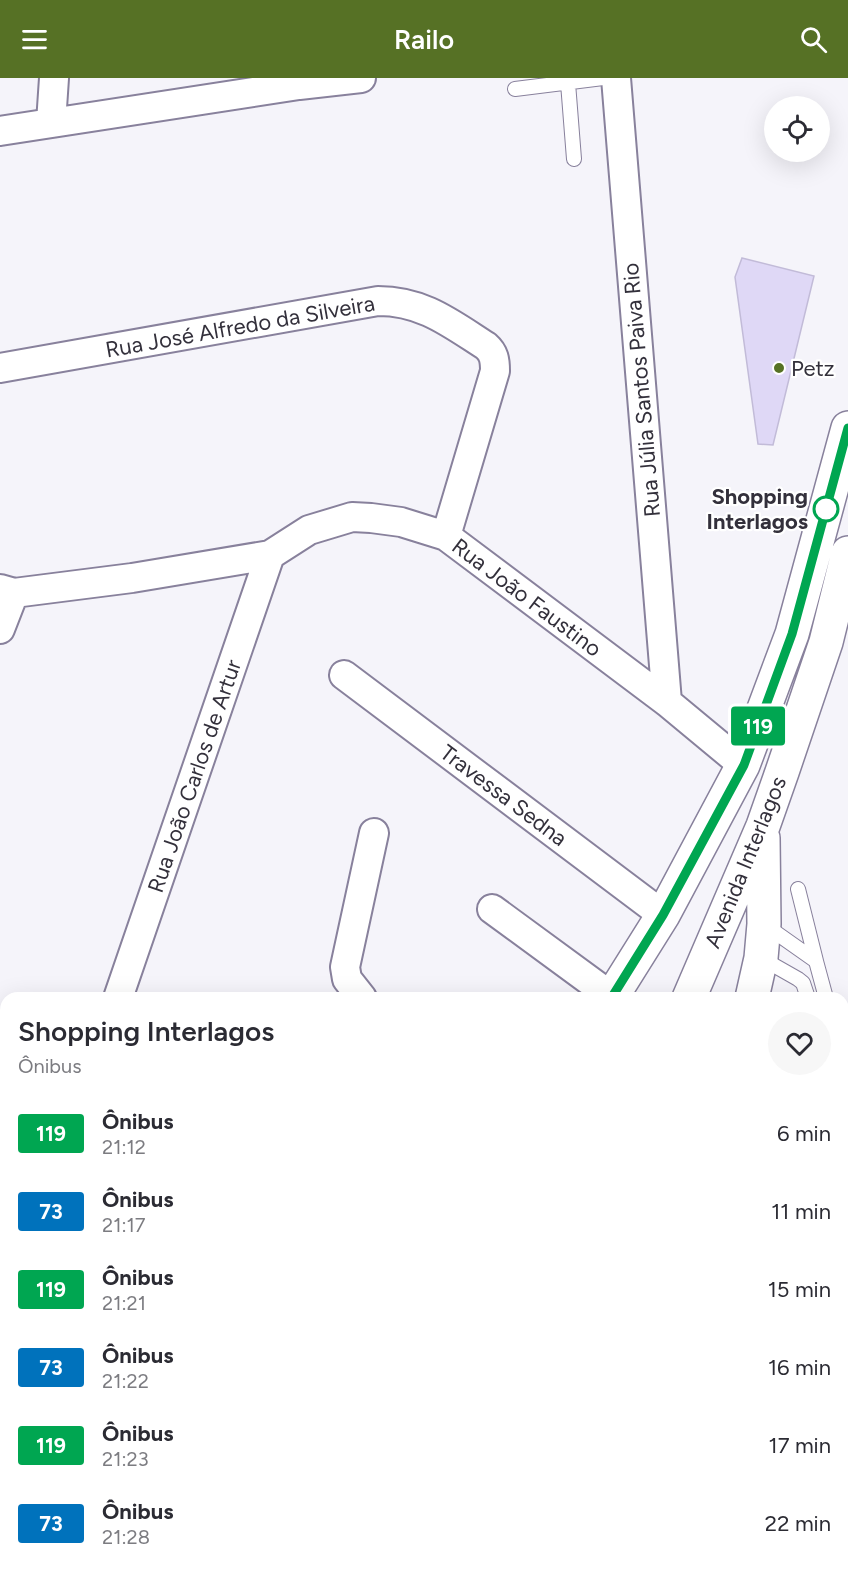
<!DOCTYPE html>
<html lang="pt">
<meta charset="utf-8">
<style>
:root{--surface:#fff;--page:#f7f7f7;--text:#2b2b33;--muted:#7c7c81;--accent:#567125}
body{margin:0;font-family:Figtree,sans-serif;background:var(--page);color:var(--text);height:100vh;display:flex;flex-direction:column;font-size:22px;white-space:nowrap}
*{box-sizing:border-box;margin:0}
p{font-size:20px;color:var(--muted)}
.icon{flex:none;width:33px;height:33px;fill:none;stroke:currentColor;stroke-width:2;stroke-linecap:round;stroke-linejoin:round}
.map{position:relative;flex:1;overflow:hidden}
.sheet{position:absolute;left:0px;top:914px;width:849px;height:584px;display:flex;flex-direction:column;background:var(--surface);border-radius:18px 18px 0 0;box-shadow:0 6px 24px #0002}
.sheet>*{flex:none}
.badge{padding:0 12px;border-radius:4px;font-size:21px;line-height:39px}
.buttons{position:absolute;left:764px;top:18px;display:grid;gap:12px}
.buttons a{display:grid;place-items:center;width:66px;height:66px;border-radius:50%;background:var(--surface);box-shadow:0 6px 24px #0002;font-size:30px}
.map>.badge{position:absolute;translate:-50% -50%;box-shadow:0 0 0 3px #fff}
.round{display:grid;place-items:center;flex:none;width:63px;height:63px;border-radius:32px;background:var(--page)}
.head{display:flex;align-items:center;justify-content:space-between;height:102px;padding:0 18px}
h1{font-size:28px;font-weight:600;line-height:45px}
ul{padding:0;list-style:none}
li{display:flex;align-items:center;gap:18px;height:78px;padding:0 18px}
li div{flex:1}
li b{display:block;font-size:22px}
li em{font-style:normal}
li .badge{min-width:66px;font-weight:700;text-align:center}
header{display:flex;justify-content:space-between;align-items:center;height:78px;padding:0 18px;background:var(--accent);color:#fff;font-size:27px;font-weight:600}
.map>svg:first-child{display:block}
.green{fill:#c5daaa}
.building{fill:#dfd8f6;stroke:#c2bbd8;stroke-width:1.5}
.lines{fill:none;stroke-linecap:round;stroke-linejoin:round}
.lane-casing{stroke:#88819c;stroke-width:16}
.street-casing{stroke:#88819c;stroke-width:32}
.secondary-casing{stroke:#88819c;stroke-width:36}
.primary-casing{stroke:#88819c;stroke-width:36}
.lane{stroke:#fff;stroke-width:14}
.street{stroke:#fff;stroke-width:28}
.secondary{stroke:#fff;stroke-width:33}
.primary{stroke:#fff;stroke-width:33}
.line-casing{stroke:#fff;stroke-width:14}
.line{stroke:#00a651;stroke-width:9}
.poi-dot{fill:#567125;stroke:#fff;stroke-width:2}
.stop-dot{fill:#fff;stroke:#00a651;stroke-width:3}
.labels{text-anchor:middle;stroke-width:4.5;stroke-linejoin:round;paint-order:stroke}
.street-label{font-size:22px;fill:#33303b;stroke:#fff}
.poi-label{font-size:22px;fill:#33303b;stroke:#fff;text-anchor:start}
.stop-label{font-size:22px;font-weight:bold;fill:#33303b;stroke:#fff;text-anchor:end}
</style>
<header><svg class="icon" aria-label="menu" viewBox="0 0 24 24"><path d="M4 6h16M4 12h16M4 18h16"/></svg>Railo<svg class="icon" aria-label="search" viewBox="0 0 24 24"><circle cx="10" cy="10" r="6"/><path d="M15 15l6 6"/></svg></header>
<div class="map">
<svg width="848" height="1496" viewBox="0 0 848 1496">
<rect width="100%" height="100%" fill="#f5f4fa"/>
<path class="green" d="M6,1483V1491H73L65,1496H0V1487Z"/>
<path class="building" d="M742,180L814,198L773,367L758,366L735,199Z
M843,1080L848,1089V1096L843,1099Z
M843,1134L848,1143V1465L843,1455Z
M278,1491H309L312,1496H280Z"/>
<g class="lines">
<defs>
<path id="lane" d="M568,5L574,81
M515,11L603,0
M798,811L816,883
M765,847L816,883L826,920
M761,880L798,901L803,905L808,920
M843,988L848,1017
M229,1491L231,1496
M821,1491L824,1496
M85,1496L92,1491
M117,1496L125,1491"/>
<path id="street" d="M616,0L667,624
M51,45L54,0
M0,53L299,7L361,0
M0,290L378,223C423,223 450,245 486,268C494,275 495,282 495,293L446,458
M0,511L14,515L132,500L270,477L309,452L352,439L371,440L401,444L446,458L667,624L743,687
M0,551L14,515
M344,597L663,837
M492,831L612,919
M118,920L270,477
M362,920L347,901L345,889L374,755
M0,1072L6,1067
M0,1197L6,1193"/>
<path id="secondary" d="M733,1491L735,1496
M767,1491L769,1496"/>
<path id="primary" d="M611,920L663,837L743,687L792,556L848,350
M689,920L763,748L782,694L826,564L848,475
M752,920L761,880L764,846L763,760
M0,1404L6,1400
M0,1442L6,1438"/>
</defs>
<use href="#lane" class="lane-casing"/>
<use href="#street" class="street-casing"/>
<use href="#secondary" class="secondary-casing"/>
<use href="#primary" class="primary-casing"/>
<use href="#lane" class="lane"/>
<use href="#street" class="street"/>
<use href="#secondary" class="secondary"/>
<use href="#primary" class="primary"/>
</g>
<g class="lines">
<defs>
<path id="line" d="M613,920L612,919L663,837L744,687L792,556L848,350"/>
</defs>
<use href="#line" class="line-casing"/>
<use href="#line" class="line"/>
</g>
<circle class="poi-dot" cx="779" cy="290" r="6"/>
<circle class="stop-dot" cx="826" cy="431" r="12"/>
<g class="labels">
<g class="street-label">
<text transform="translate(240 248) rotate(-10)" y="8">Rua José Alfredo da Silveira</text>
<text transform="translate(641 312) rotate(-95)" y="8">Rua Júlia Santos Paiva Rio</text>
<text transform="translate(527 519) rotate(37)" y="8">Rua João Faustino</text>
<text transform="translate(194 698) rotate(-71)" y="8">Rua João Carlos de Artur</text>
<text transform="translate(504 717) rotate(37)" y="8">Travessa Sedna</text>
<text transform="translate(745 784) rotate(-68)" y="8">Avenida Interlagos</text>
</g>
<g class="poi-label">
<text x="791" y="298">Petz</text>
</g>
<g class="stop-label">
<text x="808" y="426">Shopping<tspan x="808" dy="25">Interlagos</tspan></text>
</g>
</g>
</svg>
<div class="buttons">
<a><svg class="icon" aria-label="locate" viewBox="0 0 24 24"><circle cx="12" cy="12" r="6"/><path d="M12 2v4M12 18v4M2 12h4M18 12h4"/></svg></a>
</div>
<b class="badge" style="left:758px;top:648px;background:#00a651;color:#fff">119</b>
<section class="sheet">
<div class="head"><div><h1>Shopping Interlagos</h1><p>Ônibus</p></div><a class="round"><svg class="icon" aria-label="heart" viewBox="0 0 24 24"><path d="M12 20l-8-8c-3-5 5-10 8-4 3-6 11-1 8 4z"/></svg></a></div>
<ul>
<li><span class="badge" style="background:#00a651;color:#fff">119</span><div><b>Ônibus</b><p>21:12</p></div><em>6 min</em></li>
<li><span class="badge" style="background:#0072bc;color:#fff">73</span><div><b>Ônibus</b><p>21:17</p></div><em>11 min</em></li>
<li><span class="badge" style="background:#00a651;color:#fff">119</span><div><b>Ônibus</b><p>21:21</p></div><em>15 min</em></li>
<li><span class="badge" style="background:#0072bc;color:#fff">73</span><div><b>Ônibus</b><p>21:22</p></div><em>16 min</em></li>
<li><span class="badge" style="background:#00a651;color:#fff">119</span><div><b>Ônibus</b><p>21:23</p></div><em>17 min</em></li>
<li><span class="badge" style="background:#0072bc;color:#fff">73</span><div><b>Ônibus</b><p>21:28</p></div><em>22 min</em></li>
</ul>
</section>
</div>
